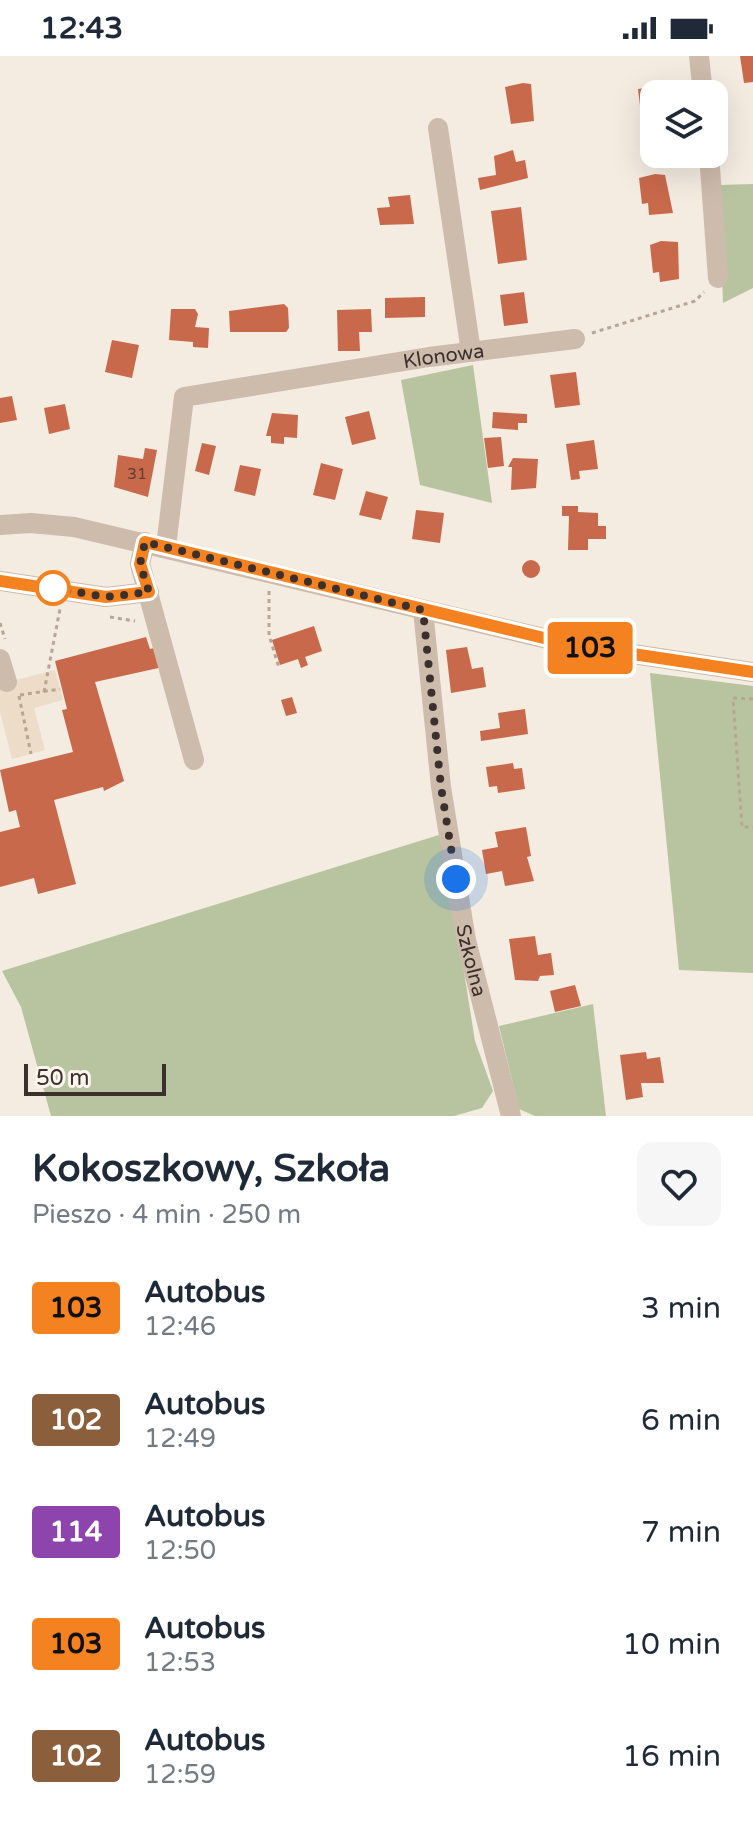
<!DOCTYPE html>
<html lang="pl">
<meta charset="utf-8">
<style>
:root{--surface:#fff;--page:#f6f6f7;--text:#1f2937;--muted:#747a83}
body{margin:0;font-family:"Varela Round",sans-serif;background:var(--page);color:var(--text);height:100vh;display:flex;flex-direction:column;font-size:30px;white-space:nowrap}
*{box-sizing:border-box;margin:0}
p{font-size:26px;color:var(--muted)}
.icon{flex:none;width:44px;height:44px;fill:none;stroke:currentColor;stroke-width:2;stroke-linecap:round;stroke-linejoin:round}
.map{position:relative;height:1060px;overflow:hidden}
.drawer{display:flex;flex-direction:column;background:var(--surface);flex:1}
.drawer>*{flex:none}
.badge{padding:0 16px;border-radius:6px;font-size:28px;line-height:52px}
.tools{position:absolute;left:640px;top:24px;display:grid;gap:16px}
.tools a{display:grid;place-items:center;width:88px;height:88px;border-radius:16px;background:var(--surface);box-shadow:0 8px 32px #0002;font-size:40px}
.scale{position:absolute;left:24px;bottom:20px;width:142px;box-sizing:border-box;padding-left:8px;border:4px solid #3b302b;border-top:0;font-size:22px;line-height:28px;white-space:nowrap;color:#3b302b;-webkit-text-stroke:6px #fbf5ee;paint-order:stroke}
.you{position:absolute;width:40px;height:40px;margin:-20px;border:6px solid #fff;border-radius:50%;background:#1a73e8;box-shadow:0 0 0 12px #1a73e833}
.map>.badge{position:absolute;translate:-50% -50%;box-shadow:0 0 0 4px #fff}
.round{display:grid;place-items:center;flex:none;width:84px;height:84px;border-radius:16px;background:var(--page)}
.headline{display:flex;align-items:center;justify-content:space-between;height:136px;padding:0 32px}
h1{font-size:38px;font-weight:800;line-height:60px}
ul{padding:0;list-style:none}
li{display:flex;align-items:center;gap:24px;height:112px;padding:0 32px}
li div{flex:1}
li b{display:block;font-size:30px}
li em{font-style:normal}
li .badge{min-width:88px;font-weight:700;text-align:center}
.status{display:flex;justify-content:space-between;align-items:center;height:56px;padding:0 40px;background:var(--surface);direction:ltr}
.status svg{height:22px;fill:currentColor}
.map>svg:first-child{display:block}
.green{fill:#b8c4a0}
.plaza{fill:#ecdcc8}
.building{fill:#c8694b}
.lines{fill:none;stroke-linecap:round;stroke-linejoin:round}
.path{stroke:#b9a596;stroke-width:3;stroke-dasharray:4 4;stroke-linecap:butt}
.minor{stroke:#cdbbac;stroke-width:20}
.line-casing{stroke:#fff;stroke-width:18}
.line{stroke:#f58220;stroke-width:12}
.walk{stroke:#3b302b;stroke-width:8;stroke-dasharray:0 14.4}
.stop-dot{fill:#fff;stroke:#f58220;stroke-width:4}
.labels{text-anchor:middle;stroke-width:8;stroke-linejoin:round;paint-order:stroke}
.number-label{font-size:16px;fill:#5e3e33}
.street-label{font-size:20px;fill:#3b302b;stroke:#fbf5ee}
</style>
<div class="status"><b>12:43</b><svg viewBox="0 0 49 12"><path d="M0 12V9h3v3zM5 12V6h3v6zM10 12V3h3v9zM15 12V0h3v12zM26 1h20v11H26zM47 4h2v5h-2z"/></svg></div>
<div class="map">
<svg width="753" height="1060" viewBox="0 0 753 1060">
<rect width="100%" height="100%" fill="#f4ebe1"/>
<path class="green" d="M753,128V232L723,247L719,129Z
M473,309L492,447L420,429L401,324Z
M650,617L753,630V917L679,914Z
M442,778L475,985L493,1035L482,1052L454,1060H51L21,951L2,915Z
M593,948L606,1060H535L519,1053L499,970Z"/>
<path class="plaza" d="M55,614L63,644L34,652L45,694L12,703L0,656V628Z"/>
<path class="building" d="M740,0H753V26L744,27Z
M523,27L531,28L534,65L511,68L505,31Z
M663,30L664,38H654V73L643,74L638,33Z
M513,94L516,106L525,104L528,122L480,134L478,122L496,119L494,100Z
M655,118L665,119L673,157L649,159L648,147L642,148L639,122Z
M410,139L414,168L380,169L377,152L390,151L388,141Z
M521,151L527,204L498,208L491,155Z
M661,185L678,186L679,223L660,226L659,216L653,217L650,189Z
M524,236L528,267L504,270L500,239Z
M425,241V261L385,262V242Z
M284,248L288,252L289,272L286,276H230L229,255Z
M171,253H195L198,258L195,271L209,272L208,292L193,291V286L169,284Z
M371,253L372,276H359L360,295H338L337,254Z
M112,284L139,289L132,322L105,316Z
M576,316L580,349L555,352L550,319Z
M12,340L17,364L0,367V342Z
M65,348L70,373L49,378L44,352Z
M369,355L376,383L352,389L345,361Z
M493,356L527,358V367H518V374L492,372Z
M272,357L298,359L297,382L284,381V388L271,387V380H266Z
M501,381L504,410L488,412L484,382Z
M594,384L598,413L579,415L580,423L571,424L566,388Z
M202,387L216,390L209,419L195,415Z
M145,392L157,394L148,441L114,431L118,399L143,403Z
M513,402L538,403L536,432L511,434L512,411H508Z
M321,407L343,413L335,444L313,439Z
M240,409L261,413L255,440L234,435Z
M366,435L388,441L381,464L359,459Z
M562,450H578V456L598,457V470H606V483H588V494H568L569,460H562Z
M416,454L444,457L440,487L412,483Z
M522 513a9 9 0 1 1 18 0a9 9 0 1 1-18 0Z
M314,570L322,595L305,601L308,609L301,612L298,603L280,609L272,584Z
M146,581L150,593L158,591L163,611L95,626L124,725L104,735L103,731L54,744L76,828L38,838L34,822L0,831V776L20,771L16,754L9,756L0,714L73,696L62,654L67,653L55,605Z
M467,591L472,613L483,611L486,631L451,637L446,594Z
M292,641L297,657L286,660L281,644Z
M525,653L528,678L481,685L480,675L500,672L498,657Z
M513,707L514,713L522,712L525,733L498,737L497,730L489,731L486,711Z
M526,771L531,800L527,801L534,825L505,830L502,815L486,818L482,794L498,791L495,776Z
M535,880L538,899L551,897L554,919L540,920L538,925L515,924L509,883Z
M575,929L581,950L555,956L550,935Z
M646,996L647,1003L660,1001L664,1027H641L643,1041L626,1044L620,999Z"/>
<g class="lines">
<path class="path" d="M592,277L695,245L704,236
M269,535V579L279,612
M110,561L135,565
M0,567L5,583
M44,636L60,553
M20,639L60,633
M19,640L31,698
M753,643L733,642L742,771H753"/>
<g class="minor">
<path d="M699,0L703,38"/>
<path d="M438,72L471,296"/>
<path d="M709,98L718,222"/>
<path d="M0,469L31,467L74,471L573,589L753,616"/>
<path d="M145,486L140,508L194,704"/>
<path id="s1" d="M166,491L184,341L429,301L575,283"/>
<path d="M0,525L106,541L149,536"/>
<path id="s2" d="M423,554L441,731L466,884L511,1060"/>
<path d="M0,603L7,626"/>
</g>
</g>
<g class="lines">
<defs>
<path id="line" d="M0,525L106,541L149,536L140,508L145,486L573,589L753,616"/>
</defs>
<use href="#line" class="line-casing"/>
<use href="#line" class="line"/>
<path class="walk" d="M53,532L106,541L149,536L140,508L145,486L423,554L441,731L456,823"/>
</g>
<circle class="stop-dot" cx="53" cy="532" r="16"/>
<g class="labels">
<g class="number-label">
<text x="137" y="423">31</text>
</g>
<g class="street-label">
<text dy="7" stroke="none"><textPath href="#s1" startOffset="414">Klonowa</textPath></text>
<text dy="7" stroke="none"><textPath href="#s2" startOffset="354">Szkolna</textPath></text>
</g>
</g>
</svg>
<div class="tools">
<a><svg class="icon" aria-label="layers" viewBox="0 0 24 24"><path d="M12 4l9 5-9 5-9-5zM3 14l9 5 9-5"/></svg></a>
</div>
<div class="scale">50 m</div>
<div class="you" style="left:456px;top:823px"></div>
<b class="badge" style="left:590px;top:592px;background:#f58220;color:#111">103</b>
</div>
<section class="drawer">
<div class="headline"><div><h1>Kokoszkowy, Szkoła</h1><p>Pieszo · 4 min · 250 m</p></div><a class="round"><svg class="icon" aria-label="heart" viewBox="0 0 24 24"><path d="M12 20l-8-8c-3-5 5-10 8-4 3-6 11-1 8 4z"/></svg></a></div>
<ul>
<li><span class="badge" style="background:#f58220;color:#111">103</span><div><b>Autobus</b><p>12:46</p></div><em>3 min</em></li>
<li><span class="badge" style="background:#8b5e3c;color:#fff">102</span><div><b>Autobus</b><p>12:49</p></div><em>6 min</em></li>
<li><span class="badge" style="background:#8e44ad;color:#fff">114</span><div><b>Autobus</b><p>12:50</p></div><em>7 min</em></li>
<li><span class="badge" style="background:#f58220;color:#111">103</span><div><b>Autobus</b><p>12:53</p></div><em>10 min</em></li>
<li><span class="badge" style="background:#8b5e3c;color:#fff">102</span><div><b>Autobus</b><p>12:59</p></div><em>16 min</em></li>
</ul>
</section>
